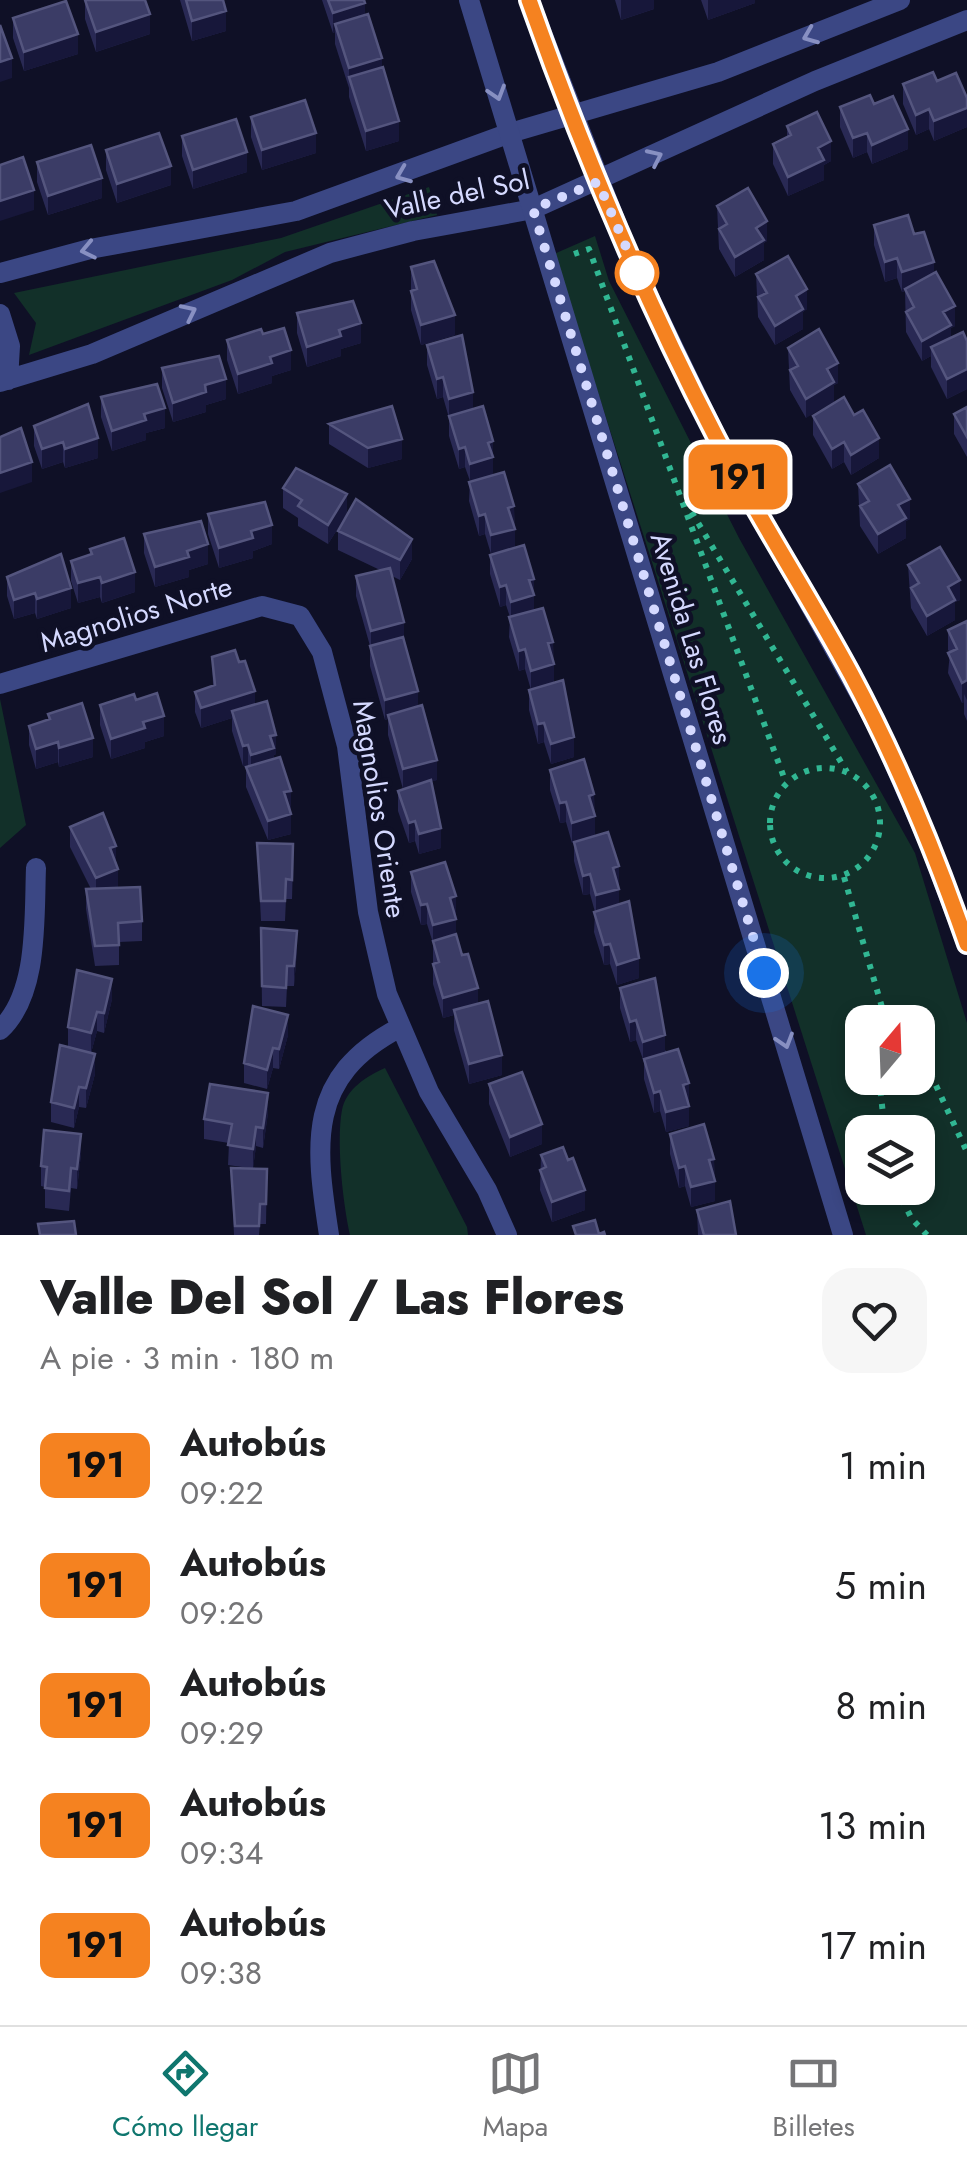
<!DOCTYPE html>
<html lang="es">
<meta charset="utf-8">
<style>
:root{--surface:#fff;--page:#f6f6f6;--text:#202124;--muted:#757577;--line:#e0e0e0;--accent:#0f766e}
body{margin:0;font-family:Jost,sans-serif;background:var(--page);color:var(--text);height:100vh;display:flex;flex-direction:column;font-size:38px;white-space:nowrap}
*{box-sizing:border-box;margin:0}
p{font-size:32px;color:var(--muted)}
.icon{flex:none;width:55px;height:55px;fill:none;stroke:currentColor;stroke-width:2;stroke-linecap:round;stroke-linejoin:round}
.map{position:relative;height:1235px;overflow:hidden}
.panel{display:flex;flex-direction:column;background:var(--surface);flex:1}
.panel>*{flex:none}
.badge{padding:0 20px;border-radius:15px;font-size:35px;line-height:65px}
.needle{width:65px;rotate:19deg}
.tools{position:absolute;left:845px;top:1005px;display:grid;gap:20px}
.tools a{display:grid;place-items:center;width:90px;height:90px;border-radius:20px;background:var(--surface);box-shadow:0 5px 15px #0003;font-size:50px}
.you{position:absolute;width:50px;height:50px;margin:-25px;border:8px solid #fff;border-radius:50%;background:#1a73e8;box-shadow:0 0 0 15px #1a73e833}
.map>.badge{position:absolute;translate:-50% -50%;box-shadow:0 0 0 5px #fff}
.round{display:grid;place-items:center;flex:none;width:105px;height:105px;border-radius:30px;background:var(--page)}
.overview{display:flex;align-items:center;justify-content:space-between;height:170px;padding:0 40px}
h1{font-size:48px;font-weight:800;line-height:75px}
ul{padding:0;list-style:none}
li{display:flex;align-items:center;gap:30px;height:120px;padding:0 40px}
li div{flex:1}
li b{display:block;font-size:38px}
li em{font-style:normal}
li .badge{min-width:110px;font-weight:700;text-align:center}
.dock{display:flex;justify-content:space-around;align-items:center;height:140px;border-top:2px solid var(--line);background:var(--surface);font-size:28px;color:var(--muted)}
.dock a{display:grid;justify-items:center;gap:5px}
.dock .on{color:var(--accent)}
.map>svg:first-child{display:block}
.green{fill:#123029;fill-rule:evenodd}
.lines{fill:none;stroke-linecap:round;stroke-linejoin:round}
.path{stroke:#31b793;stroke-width:6;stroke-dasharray:5 8;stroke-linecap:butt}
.minor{stroke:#3b4784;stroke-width:20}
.tertiary{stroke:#3b4784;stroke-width:20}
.wall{fill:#292954}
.shaded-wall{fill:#17173a}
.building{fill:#3b3c66;stroke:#54557e;stroke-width:2.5}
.oneway{stroke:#8890c2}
.line-casing{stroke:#fff;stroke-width:22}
.line{stroke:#f58220;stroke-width:15}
.walk{stroke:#d5d9ff;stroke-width:10;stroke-dasharray:0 18}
.stop-dot{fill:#fff;stroke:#f58220;stroke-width:5}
.labels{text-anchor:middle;stroke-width:9;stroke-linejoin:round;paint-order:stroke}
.street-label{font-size:28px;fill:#d5d9ff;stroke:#0f1026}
</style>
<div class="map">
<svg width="967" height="1235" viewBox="0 0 967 1235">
<rect width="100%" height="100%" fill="#0f1026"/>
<path class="green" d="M429,187L437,215L285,252L232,280L29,355L36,323L14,293L281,238Z
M595,236L609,281L739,538L915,853L967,1023V1235H866L554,254ZM862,1022H918V1078H862ZM862,1132H918V1188H862Z
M0,699L26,825L0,848Z
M385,1068L467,1227L468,1235H350C343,1204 336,1141 342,1110C346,1089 367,1076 385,1068Z"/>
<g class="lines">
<path class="path" d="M574,254L589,249L786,783
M685,501L847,772
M770 823a55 55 0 1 1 110 0a55 55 0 1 1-110 0Z
M844,877L884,1014
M873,1022L895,1012L921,1023L930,1049L918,1070
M925,1062L967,1152
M879,1078L885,1132
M896,1188L912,1219L927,1235"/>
<path class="minor" d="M0,273L90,249L296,211L510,133L718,72L900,0
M0,314L10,346L8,380
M0,382L92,354L330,253L413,231L533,209L815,81L967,20
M0,684L262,606L300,616L322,652L347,746L368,912L387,994L429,1092L487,1190L507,1235
M0,1030C39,994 34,918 36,868
M329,1235C315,1144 306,1077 399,1028"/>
<path class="tertiary" d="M469,0L843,1235
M529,0L628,253L717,438L878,727L929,843L967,945"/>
</g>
<path class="wall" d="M85,0L150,34L96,52L85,19Z
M180,0H223L226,31L192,41Z
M322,0H364L365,15L382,67L399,141L366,151L349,97V88L335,44V32L333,33Z
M615,0H654V9L621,20Z
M701,0H755V3L708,20Z
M13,18L78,54L24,71L13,38Z
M903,84L967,98V127L934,141L929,129L916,135L903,104Z
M874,104L908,149L872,164L867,152L853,158L840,127V107Z
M251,117L316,153L262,170L251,137Z
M787,126L831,161L824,165V180L788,196L773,164V144L787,137Z
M182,136L247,172L193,189L182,156Z
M106,150L171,185L117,203L106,170Z
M37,162L102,198L48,215L37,182Z
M717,206L767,241L764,243V260L735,277L719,249Z
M874,225L914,234L934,273L955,326L951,328V338L967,341V389L947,399L931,367V356L922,361L906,332L905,291L902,292L897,278L885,282L874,245Z
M411,267L455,335L421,345L411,310Z
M756,274L807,309L803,312V329L775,345L758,317Z
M297,313L361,343L341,349V356L307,367L297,333Z
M263,334L291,370L272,376V383L238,394L227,360V340Z
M427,345L493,441V475L514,506L515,547L534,599V610L553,642L554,683L574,757L551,764L544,742L538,744L529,710V690H531L525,669L519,671L509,637L510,617L506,605L500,607L490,574V555L491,554L485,534L479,536L469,501L470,481L465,467L459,469L449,436V418L443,397L437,399L427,365Z
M788,348L838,383L834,385L806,418L790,390Z
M162,368L226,399L206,405V412L173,422L162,388Z
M101,397L165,428L146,433V440L112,451L101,417Z
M967,407V457L954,434V414Z
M813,416L879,458L851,475L844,462L832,469L813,435Z
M329,424L402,459L368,468L329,444Z
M34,426L98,458L65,468L63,462L42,469L34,446Z
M858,484L910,519L906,521V538L878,554L860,526Z
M283,488L347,514L328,544L298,526V518L283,508Z
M208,514L272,544L253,551V558L219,568L208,534Z
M338,531L412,559L400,580L392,576L418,707L437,780L431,781L441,848L419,854L415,841L409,843L398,811V791L403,789L388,735V719L385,720L370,666V646L356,596V576L380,570L338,550Z
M144,534L208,564L189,570V577L155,587L144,553Z
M90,549L135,592L102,603L100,597L78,603L71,581V561L90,554Z
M908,565L960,600L955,602V620L927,636L911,608Z
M7,577L71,608L37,619L35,613L14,619L7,596Z
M967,621V721L964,714V702L962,703L948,673L950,652L948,650V630Z
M212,657L255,705L276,754L274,755V759L291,811V834L268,840L246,787V767L249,766L248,765L243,766L232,731V718L201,728L195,712V692L213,686Z
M136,700L164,736L145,742V748L111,759L100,725V705Z
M48,714L93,757L59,767L58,762L36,769L29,745V726L48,720Z
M550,770L594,794L595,835L619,866V904L639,978L617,985L610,964L604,965L594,932L595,912L590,894L583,895L574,861V842L572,843L566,822L560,823L550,790Z
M70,827L116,863L118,888L142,921V941L119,942V965L95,966L86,909V889H91L70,847Z
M257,843L293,864L292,899H286L285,921H261Z
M411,872L456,916V936L502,1075L469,1084L454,1030V1015L443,1018L433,984V943L427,924L421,925L411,892Z
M261,928L297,950L294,986H287L286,1007L262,1006Z
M620,988L689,1083V1126L666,1132L660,1111L654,1113L644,1079V1062L636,1040L630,1042L620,1008Z
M112,999L104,1033L97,1031L91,1053L95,1074L86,1108L79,1107L74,1128L51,1122V1102L68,1047V1027Z
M288,1035L279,1069L273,1068L267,1089L244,1083V1063Z
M489,1084L542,1144L510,1157L489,1104Z
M268,1113L263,1148L256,1146L253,1168L267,1169L266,1224H260L259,1235H234L231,1168H249L228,1165L229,1143L204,1139V1119Z
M670,1134L714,1159L715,1201L691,1207L685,1186L679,1188L670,1154Z
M81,1154L77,1189L71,1188L69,1211L45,1208V1187L41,1186V1166Z
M541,1155L585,1210L552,1222L540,1190Z
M697,1210L736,1235H698Z"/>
<path class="shaded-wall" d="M621,0H654V9L621,20Z
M708,0H755V3L708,20Z
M365,3V23L335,24V32L333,33V13Z
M226,11V31L192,41V21Z
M150,14V34L96,52V32Z
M78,34V54L24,71V52Z
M12,58V78L0,82V62Z
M382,58V78L349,77V88V68Z
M967,108V127L934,141V121Z
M929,109V129L916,135V115Z
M399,121V141L366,151V131Z
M908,129V149L872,164V145Z
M316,133V153L262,170V150Z
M867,133V152L853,158V138Z
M831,141V161L824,165V180L788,196V177L818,148Z
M247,152V172L193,189V170Z
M171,166V185L117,203V184Z
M102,178V198L48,215V196Z
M34,190V210L0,221V201Z
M767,221V241L764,243V260L735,277V257L756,228Z
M897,258V278L885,282V262Z
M934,262V282L902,292V272Z
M807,289V309L803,312V329L775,345V326L796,296Z
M955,306V326L951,328V345L931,347V356L922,361V341L943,312Z
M455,315V335L421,345V325Z
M361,323V343L341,349V356L307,367V347L339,330Z
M291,350V370L272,376V383L238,394V374L270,357Z
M838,363V383L834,385V402L806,418V399L827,369Z
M967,369V389L947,399V379Z
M443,377V397L437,399V379Z
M226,379V399L206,405V412L173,422V403L205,385Z
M473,392V412L449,418V399Z
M165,408V428L146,433V440L112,451V431L144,414Z
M98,438V458L65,468V449Z
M879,438V458L851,475V455Z
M402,439V459L368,468V448Z
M493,441V477L470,484V464L488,443Z
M63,442V462L42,469V449Z
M844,442V462L832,469V449Z
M465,447V467L459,469V449Z
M32,462V482L0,493V473Z
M347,494V514L328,544V525Z
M910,499V519L906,521V538L878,554V534L898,505Z
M514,506V526L508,508Z
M485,514V534L479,536V516Z
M272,525V544L253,551V558L219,568V548L251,531Z
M515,529V548L491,555V535Z
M412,539V559L400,580V560Z
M208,544V564L189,570V577L155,587V567L187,551Z
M135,572V592L102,603V583Z
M100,577V597L78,603V583Z
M534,579V615L511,621V602L529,580Z
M960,580V600L955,602V620L927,636V616L948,587Z
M506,585V605L500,607V587Z
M71,588V608L37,619V599Z
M35,593V613L14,619V600Z
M404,622V642L371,651V631Z
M553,642V662L548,643Z
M525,649V669L519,671V651Z
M554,664V684L531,690V671Z
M967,680V700L964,694V702L962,703V683Z
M255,691V711H232V718L201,728V708Z
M418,691V711L388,715V719L385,720V700Z
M164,716V736L145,742V748L111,759V739L143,722Z
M544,723V742L538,744V724Z
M276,735V754L274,755V768L251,775V755L270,736Z
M574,737V757L551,764V744Z
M93,738V757L59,767V748Z
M58,742V762L36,769V749Z
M248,745V765L243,766V746Z
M437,760V780L403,789V769Z
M291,791V811L284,812V792Z
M594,794V814L589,796Z
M566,802V822L560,823V803Z
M291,814V834L268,840V821Z
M595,816V836L572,843V823Z
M415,821V841L409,843V823Z
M441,828V848L419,854V834Z
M116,846V866L110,848Z
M619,866V886L613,868Z
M118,869V889L96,898V878Z
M590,874V894L583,895V876Z
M619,889V908L596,915V895Z
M456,896V916L450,898Z
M427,904V924L421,925V905Z
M456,919V939L433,945V925Z
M297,931V950L294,986V966Z
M610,944V964L604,965V945Z
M639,958V978L617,985V965Z
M112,979V999L104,1033V1013Z
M478,988V1008L454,1010V1015L443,1018V998Z
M97,1012V1031L91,1053V1033Z
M288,1015V1035L279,1069V1049Z
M636,1020V1040L630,1042V1022Z
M665,1035V1055L643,1062V1042Z
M273,1048V1068L267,1089V1070Z
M95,1054V1074L86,1108V1088Z
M502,1055V1075L469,1084V1064Z
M689,1083V1103L683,1085Z
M79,1087V1107L74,1128V1108Z
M660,1091V1111L654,1113V1093Z
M268,1093V1113L263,1148V1128Z
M689,1106V1126L666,1132V1112Z
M542,1124V1144L510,1157V1137Z
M256,1127V1146L253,1169V1149Z
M81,1134V1154L77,1189V1169Z
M714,1159V1179L709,1160Z
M685,1166V1186L679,1188V1168Z
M715,1181V1201L691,1207V1187Z
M585,1190V1210L552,1222V1202Z"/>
<path class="building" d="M85,0H145L150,14L96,32Z
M186,0H223L226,11L192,21Z
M328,0H364L365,3L333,13Z
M66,1L78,34L24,52L13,18Z
M368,14L382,58L349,68L335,24Z
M0,25L12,58L0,62Z
M383,67L399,121L366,131L349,77Z
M933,72L937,81L956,73L967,98V108L934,121L929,109L916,115L903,84Z
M870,95L874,104L893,96L908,129L872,145L867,133L853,138L840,107Z
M305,100L316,133L262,150L251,117Z
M817,112L831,141L818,148L824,160L788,177L773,144L791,135L787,126Z
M236,119L247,152L193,170L182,136Z
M159,133L171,166L117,184L106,150Z
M91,145L102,178L48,196L37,162Z
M23,157L34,190L0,201V165Z
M748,188L767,221L756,228L764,240L735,257L719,229L727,224L717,206Z
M908,215L914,234L924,232L934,262L902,272L897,258L885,262L874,225Z
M788,256L807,289L796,296L803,309L775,326L758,297L767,293L756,274Z
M434,261L455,315L421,325L411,291L417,289L411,267Z
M936,272L955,306L943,312L951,325L922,341L906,312L914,307L905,289Z
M353,301L361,323L339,330L341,336L307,347L297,313Z
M284,328L291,350L270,357L272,363L238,374L227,340L261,329L263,334Z
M819,329L838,363L827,369L834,382L806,399L790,370L798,366L788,348Z
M963,332L967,341V369L947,379L931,347Z
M462,335L473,392L449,399L443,377L437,379L427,345Z
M219,356L226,379L205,385L206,392L173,403L162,368Z
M157,384L165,408L144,414L146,420L112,431L101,397Z
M844,397L854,415L863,410L879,438L851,455L844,442L832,449L813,416Z
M88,404L98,438L65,449L63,442L42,449L34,426Z
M392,406L402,439L368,448L329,424Z
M483,406L493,441L488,443L493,457L470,464L465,447L459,449L449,416Z
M967,407V437L954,414Z
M21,428L32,462L0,473V437Z
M890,465L910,499L898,505L906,518L878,534L860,506L869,501L858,484Z
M296,468L347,494L328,525L298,506L302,500L283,488Z
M504,472L514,506L508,508L515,529L491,535L485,514L479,516L469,482Z
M356,499L412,539L400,560L338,531Z
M265,502L272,525L251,531L253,538L219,548L208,514Z
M201,521L208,544L187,551L189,557L155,567L144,534Z
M124,538L135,572L102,583L100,577L78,583L71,561L92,554L90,549Z
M524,545L534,579L529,580L534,595L511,602L506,585L500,587L490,555Z
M940,547L960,580L948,587L955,600L927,616L911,588L919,583L908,565Z
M61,554L71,588L37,599L35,593L14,600L7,577Z
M390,568L404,622L371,631L356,576Z
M543,608L553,642L548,643L554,664L531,671L525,649L519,651L509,617Z
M967,621V680L962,683L948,653L957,649L948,630Z
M403,637L418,691L385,700L370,646Z
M235,650L239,662L245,661L255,691L201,708L195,692L215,685L212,657Z
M563,680L574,737L551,744L544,723L538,724L529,690Z
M157,693L164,716L143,722L145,728L111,739L100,705L134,694L136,700Z
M267,701L276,735L270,736L274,748L251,755L248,745L243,746L232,711Z
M82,703L93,738L59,748L58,742L36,749L29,726L50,719L48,714Z
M422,705L437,760L403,769L388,715Z
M280,757L291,791L284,792L291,814L268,821L246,767Z
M584,759L594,794L589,796L595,816L572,823L566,802L560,803L550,770Z
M431,780L441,828L419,834L415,821L409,823L398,791Z
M103,813L116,846L110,848L118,869L96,878L70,827Z
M608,832L619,866L613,868L619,889L596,895L590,874L583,876L574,842Z
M257,843L293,844L292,880L286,879L285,901H261Z
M445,862L456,896L450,898L456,919L433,925L427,904L421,905L411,872Z
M140,887L142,921L118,923L119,945L95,946L86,889Z
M629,901L639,958L617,965L610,944L604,945L594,912Z
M261,928L297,931L294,966H287L286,988L262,986Z
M456,934L462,955L468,954L478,988L443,998L433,964L439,962L433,941Z
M77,970L112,979L104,1013L97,1012L91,1033L68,1027Z
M655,978L665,1035L643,1042L636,1020L630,1022L620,988Z
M488,1001L502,1055L469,1064L454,1010Z
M253,1006L288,1015L279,1049L273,1048L267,1070L244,1063Z
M60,1045L95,1054L86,1088L79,1087L74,1108L51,1102Z
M678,1049L689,1083L683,1085L689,1106L666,1112L660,1091L654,1093L644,1059Z
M522,1072L542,1124L510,1137L489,1084Z
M210,1084L268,1093L263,1128L256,1127L253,1149L228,1145L232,1124L204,1119Z
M704,1124L714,1159L709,1160L715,1181L691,1187L685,1166L679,1168L670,1134Z
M44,1130L81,1134L77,1169L71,1168L69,1191L45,1188L47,1167L41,1166Z
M563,1147L568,1160L573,1158L585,1190L552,1202L540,1170L546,1167L541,1155Z
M231,1168L267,1169L266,1204H260L259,1226H235Z
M730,1201L736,1235H704L697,1210Z
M595,1220L599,1234L604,1232L605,1235H576L573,1226Z
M74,1221L76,1235H40L38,1224Z"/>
<defs><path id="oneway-chevron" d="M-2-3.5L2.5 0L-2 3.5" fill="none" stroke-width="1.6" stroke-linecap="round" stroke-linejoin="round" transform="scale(2.5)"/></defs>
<g class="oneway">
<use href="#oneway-chevron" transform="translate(810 36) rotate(158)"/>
<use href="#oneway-chevron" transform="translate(497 93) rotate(73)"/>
<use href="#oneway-chevron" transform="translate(655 157) rotate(-25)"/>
<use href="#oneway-chevron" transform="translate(403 175) rotate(158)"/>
<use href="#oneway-chevron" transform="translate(88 250) rotate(168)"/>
<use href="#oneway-chevron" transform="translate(189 312) rotate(-26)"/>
<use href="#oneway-chevron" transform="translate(785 1041) rotate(73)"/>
</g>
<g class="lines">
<defs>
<path id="line" d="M529,0C582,150 643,296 716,437C758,518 808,594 851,674C897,760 935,852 967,944"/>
</defs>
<use href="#line" class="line-casing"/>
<use href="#line" class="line"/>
<path class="walk" d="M637,273L642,284L598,182L533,209L764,973"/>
</g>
<circle class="stop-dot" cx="637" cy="273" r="20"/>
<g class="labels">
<g class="street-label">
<text transform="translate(457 194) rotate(-12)" y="10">Valle del Sol</text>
<text transform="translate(136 614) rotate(-17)" y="10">Magnolios Norte</text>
<text transform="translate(692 638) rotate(73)" y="10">Avenida Las Flores</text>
<text transform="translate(380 809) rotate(81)" y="10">Magnolios Oriente</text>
</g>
</g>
</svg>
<div class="tools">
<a><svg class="needle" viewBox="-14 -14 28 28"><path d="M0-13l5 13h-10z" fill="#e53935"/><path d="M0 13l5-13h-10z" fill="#757577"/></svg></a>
<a><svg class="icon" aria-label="layers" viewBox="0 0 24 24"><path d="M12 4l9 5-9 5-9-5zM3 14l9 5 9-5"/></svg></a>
</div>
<div class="you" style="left:764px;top:973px"></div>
<b class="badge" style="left:738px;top:477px;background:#f58220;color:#111">191</b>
</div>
<section class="panel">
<div class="overview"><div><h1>Valle Del Sol / Las Flores</h1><p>A pie · 3 min · 180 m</p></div><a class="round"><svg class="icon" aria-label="heart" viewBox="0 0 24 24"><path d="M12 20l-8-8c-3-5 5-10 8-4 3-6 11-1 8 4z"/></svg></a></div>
<ul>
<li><span class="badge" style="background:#f58220;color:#111">191</span><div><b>Autobús</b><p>09:22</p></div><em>1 min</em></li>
<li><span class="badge" style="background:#f58220;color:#111">191</span><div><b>Autobús</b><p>09:26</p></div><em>5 min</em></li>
<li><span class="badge" style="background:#f58220;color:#111">191</span><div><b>Autobús</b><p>09:29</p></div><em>8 min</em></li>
<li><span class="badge" style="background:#f58220;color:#111">191</span><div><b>Autobús</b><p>09:34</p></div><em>13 min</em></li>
<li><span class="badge" style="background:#f58220;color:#111">191</span><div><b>Autobús</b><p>09:38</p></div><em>17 min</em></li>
</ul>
</section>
<nav class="dock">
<a class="on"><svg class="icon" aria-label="directions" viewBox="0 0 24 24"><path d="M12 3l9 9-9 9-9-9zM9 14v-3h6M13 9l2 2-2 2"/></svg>Cómo llegar</a>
<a><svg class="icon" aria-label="map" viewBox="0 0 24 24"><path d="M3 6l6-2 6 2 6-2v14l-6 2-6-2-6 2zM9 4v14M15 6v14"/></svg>Mapa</a>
<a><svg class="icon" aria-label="tickets" viewBox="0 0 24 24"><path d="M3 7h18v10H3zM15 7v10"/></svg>Billetes</a>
</nav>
